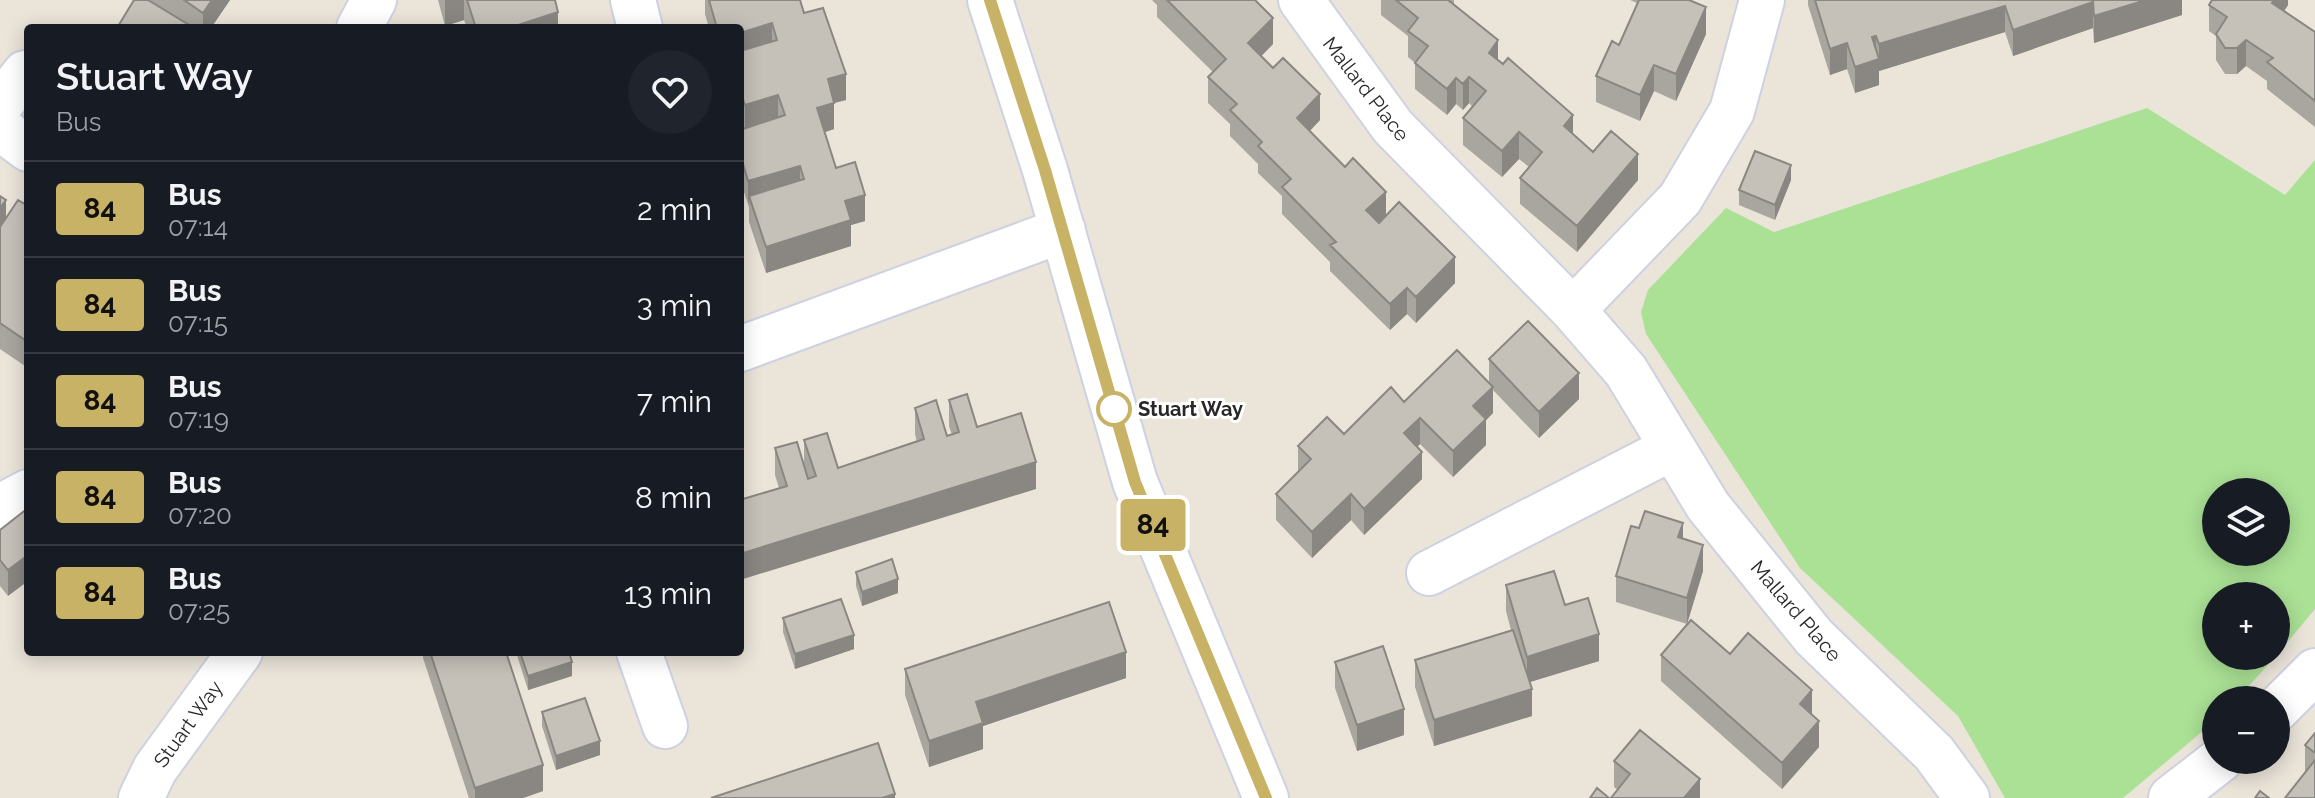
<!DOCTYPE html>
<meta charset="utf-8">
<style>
:root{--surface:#171b24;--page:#20242c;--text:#f1f3f6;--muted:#9ea1a6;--line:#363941}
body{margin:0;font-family:Raleway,sans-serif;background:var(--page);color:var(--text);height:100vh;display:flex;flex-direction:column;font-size:30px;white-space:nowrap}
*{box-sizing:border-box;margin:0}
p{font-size:26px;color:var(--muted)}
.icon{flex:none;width:44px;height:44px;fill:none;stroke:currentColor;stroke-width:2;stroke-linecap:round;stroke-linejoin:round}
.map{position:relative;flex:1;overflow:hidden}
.drawer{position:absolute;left:24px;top:24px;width:720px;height:632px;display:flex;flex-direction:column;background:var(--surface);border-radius:8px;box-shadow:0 4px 20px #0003}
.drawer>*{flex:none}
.badge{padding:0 16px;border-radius:6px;font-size:28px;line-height:52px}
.buttons{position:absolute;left:2202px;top:478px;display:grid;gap:16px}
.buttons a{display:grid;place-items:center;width:88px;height:88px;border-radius:50%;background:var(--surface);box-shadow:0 4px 20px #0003;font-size:40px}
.map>.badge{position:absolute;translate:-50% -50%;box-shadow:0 0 0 4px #fff}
.round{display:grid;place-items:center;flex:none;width:84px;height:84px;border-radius:42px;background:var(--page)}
.overview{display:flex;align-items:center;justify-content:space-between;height:136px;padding:0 32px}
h1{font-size:38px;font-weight:600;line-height:60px}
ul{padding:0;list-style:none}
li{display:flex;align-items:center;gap:24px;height:96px;padding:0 32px;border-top:2px solid var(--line)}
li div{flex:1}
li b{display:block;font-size:30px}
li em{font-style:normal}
li .badge{min-width:88px;font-weight:700;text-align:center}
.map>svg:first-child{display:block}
.green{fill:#abe195;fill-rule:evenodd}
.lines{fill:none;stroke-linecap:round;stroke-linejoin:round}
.street-casing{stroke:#ced1e1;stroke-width:48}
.street{stroke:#fff;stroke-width:44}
.wall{fill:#a9a69f}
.shaded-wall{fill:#8a8782}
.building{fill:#c5c1b9;stroke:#8a8782;stroke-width:2}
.line-casing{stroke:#fff;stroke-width:18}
.line{stroke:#c8b265;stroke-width:12}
.stop-dot{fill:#fff;stroke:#c8b265;stroke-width:4}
.labels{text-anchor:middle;stroke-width:6;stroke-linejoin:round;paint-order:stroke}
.street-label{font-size:20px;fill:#282828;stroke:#fff}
.stop-label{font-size:20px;font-weight:bold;fill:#282828;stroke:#fff;text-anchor:start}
</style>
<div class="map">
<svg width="2315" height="798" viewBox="0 0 2315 798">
<rect width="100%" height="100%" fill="#eae4d9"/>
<path class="green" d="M2147,108L2285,195L2315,160V609L2276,656V596H2216V656H2276L2236,700H2216V720L2123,798H2005L1958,716L1800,568L1646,334L1641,312L1648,290L1726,208L1774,232ZM2216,492H2276V552H2216Z"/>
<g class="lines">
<defs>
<path id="street" d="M633,0L640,28
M990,0L1045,170L1135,482L1266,798
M1301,0L1393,127L1573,310L1626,371L1708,506L1814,637L1934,753L1967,798
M359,28L374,0
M0,105L25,73
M0,128L28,149
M1573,310L1680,199L1732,111L1762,0
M740,349L1063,230
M0,507L28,492
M1429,573L1672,448
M639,652L665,726
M2276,710L2315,671
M141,798L155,769L240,652
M2171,798L2220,760"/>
</defs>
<use href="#street" class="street-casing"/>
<use href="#street" class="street"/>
</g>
<path class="wall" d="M134,0H230L211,28H117Z
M438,0H555L558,28H467L464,20L445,26Z
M705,0H800L804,13L846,100L834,103V129L824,132L836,168L865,221L851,225V246L766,273L749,222V207L740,180V130L744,128L740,117V28H709L705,14Z
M1152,0H1255L1273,44L1261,56L1320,120L1310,131L1386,216L1455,283L1416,323L1407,314L1390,330L1330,271V262L1282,214V196L1258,173V164L1230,136V124L1208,103V77L1213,72L1157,17V5Z
M1381,0H1454V5L1498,60L1573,134L1593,152L1638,180L1577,252L1520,204V178L1529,167L1519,159L1502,177L1463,145V118L1473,107L1469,103L1463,110L1456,104L1447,115L1415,89V63L1408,57V36L1381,15Z
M1630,0H1689L1706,34L1676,101L1654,91L1640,121L1596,102V76L1619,45L1637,3Z
M1808,0H2182V15L2094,43L2093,28L2013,56L2005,32L1879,71V69V85L1855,93L1847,69L1830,75L1808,5Z
M2288,0V5L2284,11L2315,32V127L2267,89V81L2246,66L2237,74H2225L2216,60V36L2209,31V5Z
M1791,180L1775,220L1739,205V190Z
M0,196L6,218L28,206V368L0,349Z
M1489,359L1579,399L1539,438L1493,390V413L1486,420V445L1453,477L1420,444L1417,447L1422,479L1364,535L1351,520L1312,558L1276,520V494L1298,472V446L1344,434L1404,402L1489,382Z
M949,400L977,427L1036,489L743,499L779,488L775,475V448L804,466V440L838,468L917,442L915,434V408L947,436L952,435L949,426Z
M28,508L8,596L0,586V530Z
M1683,539L1703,571L1687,624L1616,602V576Z
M856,572L898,593L862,606L856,586Z
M1506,585L1565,605L1599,661L1529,682L1532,716L1434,746L1415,687V660L1511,630L1506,611Z
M783,618L854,649L795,669L783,632Z
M423,652H506L543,791L523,798H469L423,658Z
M516,652H569L572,676L528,690Z
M1730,654L1812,715L1819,747L1782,789L1661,681V655Z
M1335,662L1404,735L1357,751L1335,688Z
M905,669L1126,678L983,726V749L929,767L905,695Z
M542,712L600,755L556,770L542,726Z
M2315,733V798L2305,771V745Z
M1614,761L1700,798L1618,790L1614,787Z"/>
<path class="shaded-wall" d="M212,0H230L211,28H203V13Z
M445,0H464V20L445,26Z
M2146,0H2182V15L2094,43V16Z
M2274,0H2288V5L2272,29V3Z
M2093,2V28L2013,56V30Z
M2005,6V32L1879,71V44Z
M1706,7V34L1676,101V74Z
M558,12V28H509Z
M1273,18V44L1248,70V43Z
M772,23V49L740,59V33Z
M1876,36V60L1879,59V85L1855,93V67L1872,37Z
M1498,40V66L1489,53Z
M2246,40V66L2237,74V48Z
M1847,43V69L1830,75V49Z
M1654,65V91L1640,121V95Z
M846,74V100L834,103V129L817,135V108L828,79Z
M1469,77V103L1463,110V84Z
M1456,78V104L1447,115V89Z
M1320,94V120L1297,144V118Z
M778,95V121L745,131V105Z
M1573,115V141L1564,126Z
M1519,132V159L1502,177V151Z
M1638,154V180L1577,252V226Z
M1791,165V180L1775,220V205Z
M800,166V192L749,196L748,207V181Z
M1386,192V218L1366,237V210Z
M865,195V221L851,225V246L766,273V247L845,201Z
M6,200V226L0,235V208Z
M1455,257V283L1416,323V297Z
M1407,288V314L1390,330V304Z
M1579,373V399L1539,438V412Z
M1493,387V413L1486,420V445L1453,477V451L1473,406Z
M1420,418V444L1404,459V433Z
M1422,452V479L1364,535V509Z
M1036,462V489L740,580V554Z
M1351,494V520L1312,558V532Z
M1683,523V549L1678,537Z
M1703,545V571L1687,624V598Z
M28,555V581L8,596V570Z
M898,579V593L862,606V592Z
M1599,634V661L1527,683V657Z
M854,635V649L795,669V654Z
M1126,652V678L983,726V749L929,767V741L976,702Z
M572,662V676L528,690V676Z
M1532,689V716L1434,746V720Z
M1812,690V716L1800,704Z
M1404,709V735L1357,751V725Z
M1819,721V747L1782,789V763Z
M600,741V755L556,770V756Z
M543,765V791L523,798H475V788Z
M1700,779V798H1684Z
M895,794V798H882Z"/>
<path class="building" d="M134,0H148L194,28H117Z
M184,0H212L203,13Z
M467,0H555L558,12L509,28H476Z
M709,0H800L804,13L823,8L846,74L828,79L834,103L817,108L836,168L855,162L865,195L845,201L851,220L766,247L749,196L804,179L800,166L748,181L740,154V130L785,115L778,95L745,105L740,91V51L777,40L772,23L740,33V28H717Z
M1167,0H1255L1273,18L1248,43L1273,68L1283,58L1320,94L1297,118L1345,167L1353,158L1386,192L1366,210L1379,223L1399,202L1455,257L1416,297L1407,288L1390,304L1330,245L1336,242L1282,187L1291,179L1258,146L1262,142L1230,110L1237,104L1208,77L1226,59Z
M1396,0H1448L1498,40L1489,53L1503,64L1508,58L1573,115L1564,126L1593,152L1611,131L1638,154L1577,226L1520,178L1542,152L1519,132L1502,151L1463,118L1486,91L1469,77L1463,84L1456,78L1447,89L1415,63L1428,46L1408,31L1418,18Z
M1639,0H1689L1706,7L1676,74L1654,65L1640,95L1596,76L1612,41L1619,45Z
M1815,0H2146L2094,16L2093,2L2013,30L2005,6L1879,44L1876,36L1872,37L1879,59L1855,67L1847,43L1830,49Z
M2212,0H2274L2272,3L2315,32V101L2267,62L2273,58L2246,40L2237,48H2225L2216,34L2227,17L2209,5Z
M1755,151L1791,165L1775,205L1739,190Z
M0,196L6,200L0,208Z
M18,200L28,206V342L0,323V227Z
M1528,321L1579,373L1539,412L1489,359Z
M1457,350L1493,387L1473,406L1486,419L1453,451L1420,418L1404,433L1422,452L1364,509L1351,494L1312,532L1276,494L1311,459L1298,446L1327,417L1344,434L1391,387L1404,402Z
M967,394L977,427L1021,413L1036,462L740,554V489L743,499L787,486L775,448L797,442L808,479L816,476L804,440L827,433L838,468L924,439L915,408L936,400L947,436L959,432L949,400Z
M28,508V555L8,570L0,560V530Z
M1645,511L1683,523L1678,537L1703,545L1687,598L1616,576L1631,526L1639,528Z
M892,559L898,579L862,592L856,572Z
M1554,571L1565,605L1588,598L1599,634L1527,657L1506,585Z
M841,599L854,635L795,654L783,618Z
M1109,602L1126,652L976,702L983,723L929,741L905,669Z
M1691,620L1730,654L1748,633L1812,690L1800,704L1819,721L1782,763L1661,655Z
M1513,630L1532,689L1434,720L1415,660Z
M1383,646L1404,709L1357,725L1335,662Z
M430,652H506L543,765L475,788Z
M520,652H569L572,662L528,676Z
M585,698L600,741L556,756L542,712Z
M1640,730L1700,779L1684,798H1611L1630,774L1614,761Z
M2315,733V753L2305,745Z
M878,743L895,794L882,798H711Z
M2315,760V798H2285Z
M1597,788L1609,798H1590Z
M2260,791L2269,798H2255Z"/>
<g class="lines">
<defs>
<path id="line" d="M990,0L1045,170L1135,482L1266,798"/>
</defs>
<use href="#line" class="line-casing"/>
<use href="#line" class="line"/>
</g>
<circle class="stop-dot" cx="1114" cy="409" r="16"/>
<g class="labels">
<g class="street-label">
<text transform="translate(1366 89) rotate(52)" y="7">Mallard Place</text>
<text transform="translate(1796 611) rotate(49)" y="7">Mallard Place</text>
<text transform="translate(188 724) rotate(-54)" y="7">Stuart Way</text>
</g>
<g class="stop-label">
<text x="1138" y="416">Stuart Way</text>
</g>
</g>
</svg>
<div class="buttons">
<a><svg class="icon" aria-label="layers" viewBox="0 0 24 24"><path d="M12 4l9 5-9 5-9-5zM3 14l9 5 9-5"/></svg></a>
<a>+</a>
<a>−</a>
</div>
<b class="badge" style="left:1153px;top:525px;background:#c8b265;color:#111">84</b>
<section class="drawer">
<div class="overview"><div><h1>Stuart Way</h1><p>Bus</p></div><a class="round"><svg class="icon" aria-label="heart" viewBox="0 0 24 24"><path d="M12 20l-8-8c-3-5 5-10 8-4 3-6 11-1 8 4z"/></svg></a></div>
<ul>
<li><span class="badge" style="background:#c8b265;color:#111">84</span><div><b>Bus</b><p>07:14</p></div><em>2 min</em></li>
<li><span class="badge" style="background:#c8b265;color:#111">84</span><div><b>Bus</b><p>07:15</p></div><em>3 min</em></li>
<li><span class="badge" style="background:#c8b265;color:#111">84</span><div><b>Bus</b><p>07:19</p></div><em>7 min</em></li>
<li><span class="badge" style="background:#c8b265;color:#111">84</span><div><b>Bus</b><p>07:20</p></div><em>8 min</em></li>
<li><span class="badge" style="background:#c8b265;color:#111">84</span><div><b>Bus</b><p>07:25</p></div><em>13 min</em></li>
</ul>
</section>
</div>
